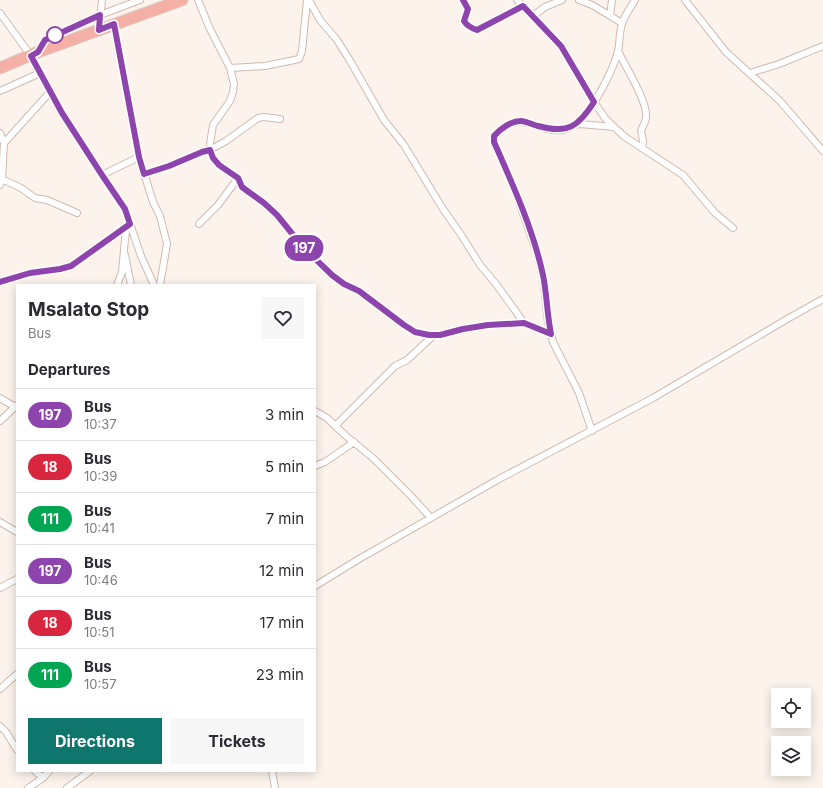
<!DOCTYPE html>
<style>
:root{--surface:#fff;--page:#f7f7f7;--text:#2b2b33;--muted:#7c7c81;--line:#e1e1e2;--accent:#0f766e}
body{margin:0;font-family:Inter,sans-serif;background:var(--page);color:var(--text);height:100vh;display:flex;flex-direction:column;font-size:15px;white-space:nowrap}
*{box-sizing:border-box;margin:0}
p{font-size:13px;color:var(--muted)}
.icon{flex:none;width:22px;height:22px;fill:none;stroke:currentColor;stroke-width:2;stroke-linecap:round;stroke-linejoin:round}
.map{position:relative;flex:1;overflow:hidden}
.drawer{position:absolute;left:16px;top:284px;width:300px;height:488px;display:flex;flex-direction:column;background:var(--surface);border-radius:0px;box-shadow:0 2px 10px #0003}
.drawer>*{flex:none}
.badge{padding:0 8px;border-radius:13px;font-size:14px;line-height:26px}
.tools{position:absolute;left:771px;top:688px;display:grid;gap:8px}
.tools a{display:grid;place-items:center;width:40px;height:40px;border-radius:0px;background:var(--surface);box-shadow:0 2px 10px #0003;font-size:20px}
.map>.badge{position:absolute;translate:-50% -50%;box-shadow:0 0 0 2px #fff}
h2{padding:0 12px;font-size:15px;line-height:36px}
.round{display:grid;place-items:center;flex:none;width:42px;height:42px;border-radius:0px;background:var(--page)}
.head{display:flex;align-items:center;justify-content:space-between;height:68px;padding:0 12px}
h1{font-size:19px;font-weight:700;line-height:30px}
.cta{display:flex;gap:8px;margin-top:auto;padding:8px 12px}
.cta a{flex:1;height:46px;border-radius:0px;background:var(--accent);color:#fff;font-size:16px;font-weight:700;line-height:46px;text-align:center}
.cta a+a{background:var(--page);color:var(--text)}
ul{padding:0;list-style:none}
li{display:flex;align-items:center;gap:12px;height:52px;padding:0 12px;border-top:1px solid var(--line)}
li div{flex:1}
li b{display:block;font-size:15px}
li em{font-style:normal}
li .badge{min-width:44px;font-weight:700;text-align:center}
.map>svg:first-child{display:block}
.lines{fill:none;stroke-linecap:round;stroke-linejoin:round}
.street-casing{stroke:#cfbab0;stroke-width:8}
.highway-casing{stroke:#d9d0cd;stroke-width:13}
.street{stroke:#fff;stroke-width:6}
.highway{stroke:#f4b0a5;stroke-width:11}
.line-casing{stroke:#fff;stroke-width:9}
.line{stroke:#8e44ad;stroke-width:6}
.stop-dot{fill:#fff;stroke:#8e44ad;stroke-width:2}
</style>
<div class="map">
<svg width="823" height="788" viewBox="0 0 823 788">
<rect width="100%" height="100%" fill="#fcf4ec"/>
<g class="lines">
<defs>
<path id="street" d="M198,0L210,29L230,68L234,84L233,92L230,101L213,125L210,144L212,156L219,165L238,178L242,187L246,190L264,203L277,215L303,247L332,275L344,284L359,291L404,325L415,332L429,335H440L463,329L488,325L524,323L551,334
M309,0L320,20L337,40L349,59L384,120L404,145L443,209L460,233L480,265L496,284L524,323
M463,0L468,9L464,21C467,26 471,28 477,30L523,6
M517,0L561,46L594,102L605,118L614,127L625,137L683,175L715,213L733,228
M579,0L592,5L622,23
M685,0L726,52L780,101L823,151
M0,13L31,56L62,113L102,175L125,209L141,256L154,285
M533,16L545,7L562,0
M610,16L612,0
M114,24L139,157L153,202L160,216L167,244L160,285
M99,30L102,0
M38,51L45,40L100,15L140,0
M618,51C625,66 648,102 646,117C646,122 642,127 641,131L643,141L642,148
M230,68L265,66L299,59L302,51L307,0
M750,73L779,64L823,46
M0,91L40,73
M574,125L580,124L614,127
M0,133L4,143L2,179L0,185
M4,143L51,91
M143,174L169,166L202,152L210,150L226,141L258,118L264,117L280,119
M102,175L139,157
M2,179L21,188L35,198L47,200L77,213
M199,224L218,205L238,178
M125,255L131,285
M0,282L30,273L60,269L71,266L126,227
M117,285L122,272L125,239L127,226
M0,398L17,408
M315,411L327,418L346,436L373,458L411,496L431,518
M0,421L17,405
M335,426L395,366L407,360L434,335
M592,431L579,393L553,342L548,322L543,277L538,256L514,188L494,142V136C522,102 545,143 573,126C591,115 613,71 618,51C620,42 619,33 622,24C624,16 631,7 635,0
M315,466L325,462L354,442
M0,522L17,532
M315,586L359,559L499,479L653,398L789,318L823,299
M0,588L17,579
M0,689L17,674
M0,726L6,732L17,750
M35,771L43,778
M272,771L275,788
M28,788L43,778L49,771
M67,788L90,771"/>
<path id="highway" d="M0,68L38,52L182,0"/>
</defs>
<use href="#street" class="street-casing"/>
<use href="#highway" class="highway-casing"/>
<use href="#street" class="street"/>
<use href="#highway" class="highway"/>
</g>
<g class="lines">
<defs>
<path id="line" d="M0,282L30,273L60,269L71,266L130,224L125,209L102,175L62,113L31,56L38,52L45,40L100,15L99,30L114,24L139,157L144,174L169,166L202,152L210,150L213,158L219,165L238,178L242,187L246,190L264,203L277,215L303,247L332,275L344,284L359,291L404,325L415,332L429,335H440L463,329L488,325L524,323L551,334C547,314 547,295 543,275C533,229 513,185 494,142V136C500,129 511,121 521,121C526,121 533,125 538,126C568,134 578,127 594,102L561,46L523,6L477,30C471,28 467,26 464,21L468,9L463,0"/>
</defs>
<use href="#line" class="line-casing"/>
<use href="#line" class="line"/>
</g>
<circle class="stop-dot" cx="55" cy="35" r="8"/>
</svg>
<div class="tools">
<a><svg class="icon" aria-label="locate" viewBox="0 0 24 24"><circle cx="12" cy="12" r="6"/><path d="M12 2v4M12 18v4M2 12h4M18 12h4"/></svg></a>
<a><svg class="icon" aria-label="layers" viewBox="0 0 24 24"><path d="M12 4l9 5-9 5-9-5zM3 14l9 5 9-5"/></svg></a>
</div>
<b class="badge" style="left:304px;top:248px;background:#8e44ad;color:#fff">197</b>
<section class="drawer">
<div class="head"><div><h1>Msalato Stop</h1><p>Bus</p></div><a class="round"><svg class="icon" aria-label="heart" viewBox="0 0 24 24"><path d="M12 20l-8-8c-3-5 5-10 8-4 3-6 11-1 8 4z"/></svg></a></div>
<h2>Departures</h2>
<ul>
<li><span class="badge" style="background:#8e44ad;color:#fff">197</span><div><b>Bus</b><p>10:37</p></div><em>3 min</em></li>
<li><span class="badge" style="background:#d7263d;color:#fff">18</span><div><b>Bus</b><p>10:39</p></div><em>5 min</em></li>
<li><span class="badge" style="background:#00a651;color:#fff">111</span><div><b>Bus</b><p>10:41</p></div><em>7 min</em></li>
<li><span class="badge" style="background:#8e44ad;color:#fff">197</span><div><b>Bus</b><p>10:46</p></div><em>12 min</em></li>
<li><span class="badge" style="background:#d7263d;color:#fff">18</span><div><b>Bus</b><p>10:51</p></div><em>17 min</em></li>
<li><span class="badge" style="background:#00a651;color:#fff">111</span><div><b>Bus</b><p>10:57</p></div><em>23 min</em></li>
</ul>
<div class="cta"><a>Directions</a><a>Tickets</a></div>
</section>
</div>
